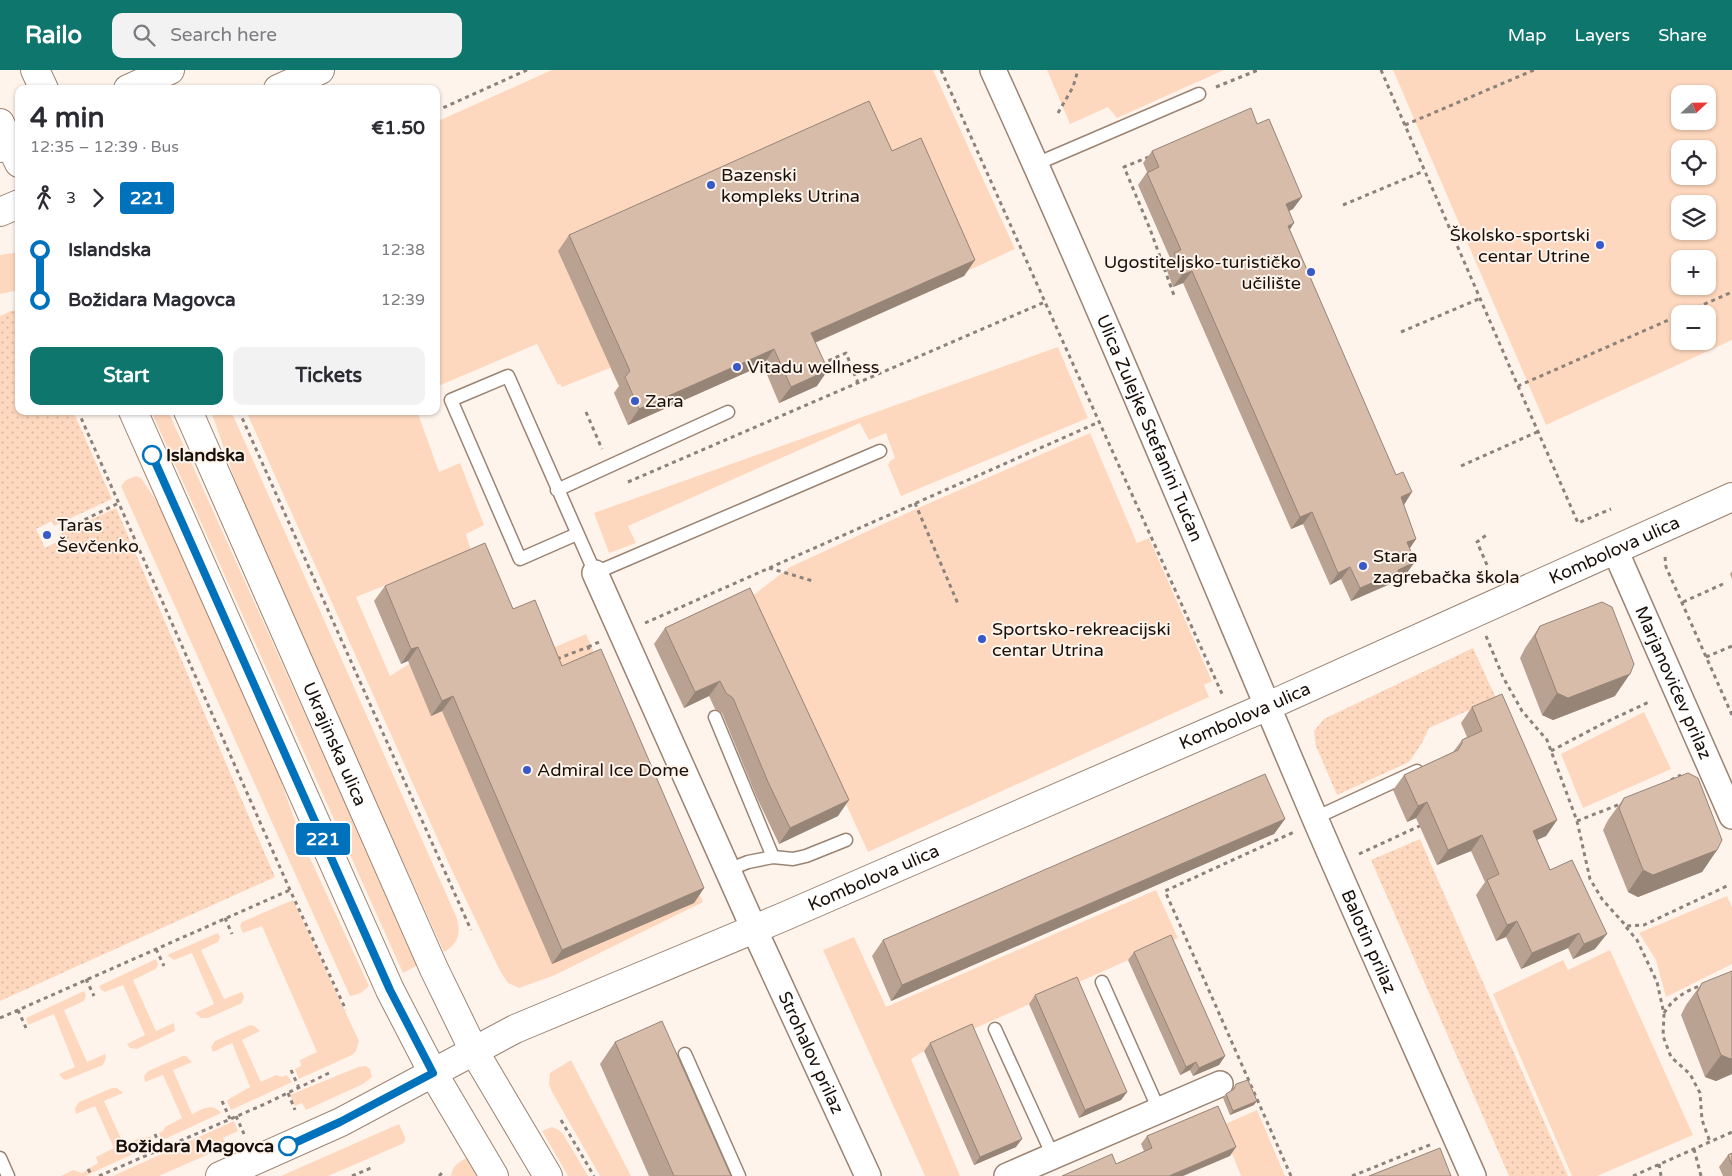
<!DOCTYPE html>
<meta charset="utf-8">
<style>
:root{--surface:#fff;--page:#f2f2f3;--text:#2b2b33;--muted:#7c7c81;--accent:#0f766e}
body{margin:0;font-family:"Varela Round",sans-serif;background:var(--page);color:var(--text);height:100vh;display:flex;flex-direction:column;font-size:19px;white-space:nowrap}
*{box-sizing:border-box;margin:0}
p{font-size:16px;color:var(--muted)}
.icon{flex:none;width:28px;height:28px;fill:none;stroke:currentColor;stroke-width:2;stroke-linecap:round;stroke-linejoin:round}
.map{position:relative;flex:1;overflow:hidden}
.details{position:absolute;left:15px;top:15px;width:425px;height:330px;display:flex;flex-direction:column;background:var(--surface);border-radius:10px;box-shadow:0 1px 4px #0004}
.details>*{flex:none}
.badge{padding:0 10px;border-radius:4px;font-size:18px;line-height:32px}
.needle{width:32px;rotate:68deg}
.controls{position:absolute;left:1671px;top:15px;display:grid;gap:10px}
.controls a{display:grid;place-items:center;width:45px;height:45px;border-radius:10px;background:var(--surface);box-shadow:0 1px 4px #0004;font-size:25px}
.map>.badge{position:absolute;translate:-50% -50%;box-shadow:0 0 0 2px #fff}
.legs{display:flex;align-items:center;gap:8px;height:55px;padding:0 15px;font-size:16px}
.legs p{margin-inline-start:auto}
.head{display:flex;align-items:center;justify-content:space-between;height:85px;padding:0 15px}
h1{font-size:28px;font-weight:700;line-height:38px}
.action{display:flex;gap:10px;margin-top:auto;padding:10px 15px}
.action a{flex:1;height:58px;border-radius:10px;background:var(--accent);color:#fff;font-size:20px;font-weight:700;line-height:58px;text-align:center}
.action a+a{background:var(--page);color:var(--text)}
ul{padding:0 15px;list-style:none}
li{display:flex;align-items:center;gap:18px;height:50px;font-size:19px}
li i{display:grid;place-items:center;width:8px;height:100%;margin:0 6px;background:currentColor}
li i::after{content:'';width:12px;height:12px;margin:-6px;border:4px solid;border-radius:50%;background:var(--surface)}
li p{margin-inline-start:auto}
li:first-child i{background:linear-gradient(#0000 50%,currentColor 0)}
li:last-child i{background:linear-gradient(currentColor 50%,#0000 0)}
header{display:flex;align-items:center;gap:30px;box-sizing:border-box;height:70px;padding:0 25px;background:var(--accent);color:#fff}
header strong{font-size:24px}
nav{display:flex;gap:28px;margin-inline-start:auto;font-size:18px}
.search{width:350px;height:45px;background:var(--page);display:flex;align-items:center;gap:12px;box-sizing:border-box;padding:0 18px;border-radius:10px;color:var(--muted);font-size:19px}
.map>svg:first-child{display:block}
.grass{fill:#fed8be;fill-rule:evenodd}
.park{fill:url(#park-dots)}
.lines{fill:none;stroke-linecap:round;stroke-linejoin:round}
.service-casing{stroke:#9b8371;stroke-width:15}
.minor-casing{stroke:#9b8371;stroke-width:28}
.tertiary-casing{stroke:#9b8371;stroke-width:30}
.secondary-casing{stroke:#9b8371;stroke-width:30}
.path{stroke:#8c827b;stroke-width:3;stroke-dasharray:4 4;stroke-linecap:butt}
.service{stroke:#fff;stroke-width:12}
.minor{stroke:#fff;stroke-width:25}
.tertiary{stroke:#fff;stroke-width:28}
.secondary{stroke:#fff;stroke-width:28}
.wall{fill:#b9a292}
.shaded-wall{fill:#968477}
.building{fill:#d7bcaa;stroke:#968477}
.line-1-casing{stroke:#fff;stroke-width:11}
.line-1{stroke:#0072bc;stroke-width:8}
.poi-dot{fill:#3759ca;stroke:#fff4ec;stroke-width:2}
.stop-1-dot{fill:#fff;stroke:#0072bc;stroke-width:2.5}
.labels{text-anchor:middle;stroke-width:4;stroke-linejoin:round;paint-order:stroke}
.poi-label{font-size:18px;fill:#1a100a;stroke:#fff4ec;text-anchor:start}
.street-label{font-size:18px;fill:#1a100a;stroke:#fff4ec}
.stop-label{font-size:18px;font-weight:bold;fill:#1a100a;stroke:#fff4ec;text-anchor:start}
</style>
<header>
<strong>Railo</strong>
<div class="search"><svg class="icon" aria-label="search" viewBox="0 0 24 24"><circle cx="10" cy="10" r="6"/><path d="M15 15l6 6"/></svg>Search here</div>
<nav><a>Map</a><a>Layers</a><a>Share</a></nav>
</header>
<div class="map">
<svg width="1732" height="1106" viewBox="0 0 1732 1106">
<defs>
<pattern id="park-dots" width="8" height="8" patternUnits="userSpaceOnUse" patternTransform="scale(1.25)"><rect width="8" height="8" fill="#fed8be"/><path d="M2 2h.1M6 6h.1" fill="none" stroke="#d9b8a2" stroke-width="1.8" stroke-linecap="round"/></pattern>
</defs>
<rect width="100%" height="100%" fill="#fff4ec"/>
<path class="grass" d="M552,0H933L1015,179L963,203L964,206L800,279L817,316L779,333L763,295L628,355L614,323L619,316L610,298L562,317L560,314L558,315L537,274L436,317V52Z
M1047,0H1224L1117,48L1108,37L1070,54Z
M1393,0H1732V270L1546,355ZM1680,24H1708V51H1680ZM1680,79H1708V106H1680ZM1680,134H1708V161H1680ZM1680,189H1708V216H1680ZM1680,244H1708V271H1680Z
M19,182V220L0,224V185Z
M1058,277L1088,348L901,426L888,395L890,391L895,388L886,363L869,370L860,353L628,456L636,473L609,483L594,443Z
M151,341H168L418,895L403,903Z
M211,341H231L456,846C461,861 460,873 444,882L251,457Z
M246,341H417L439,402L460,393L484,455L466,464L471,481L356,527L390,606L409,594L541,583L586,564L703,832L555,905L519,918L508,913L500,901L448,792Z
M1090,363L1137,473L1149,468L1212,611L1204,615L1209,627L868,782L751,527L790,497L918,438Z
M136,406L141,408L167,447L273,688L302,771L369,916C363,922 358,925 350,926L121,416L126,410Z
M1644,642L1671,699L1583,738L1561,684Z
M1156,820L1178,868L924,981L911,989L960,1106H925L823,880L854,867L886,937Z
M1727,826L1732,837V894L1666,927L1656,890L1639,863Z
M293,830L359,971L356,981L352,985L299,1009L295,999L301,996L300,990L317,982L262,856L243,863L240,856L242,852Z
M218,863L220,867L218,872L201,880L224,929L242,922L244,927L242,933L208,948H201L195,943L214,934L192,883L174,890L167,885Z
M1610,880L1693,1065L1597,1106H1572L1493,924L1563,890L1568,900Z
M156,889L158,894L156,899L133,910L156,961L174,953L175,961L137,979L130,978L127,974L145,965L123,915L105,922L101,920L99,916Z
M84,921L86,925L84,931L64,940L87,992L105,984L106,988L103,995L66,1010L62,1008L59,1004L75,997L54,944L28,955L26,948Z
M250,955L254,956L260,961L242,970L261,1012L276,1005L282,1007L287,1005L292,1012L231,1040L227,1031L229,1029L250,1017L232,973L213,982L211,977L215,971Z
M183,986H186L192,992L173,1000L192,1044C203,1039 212,1032 221,1043L165,1069L161,1068L159,1063L163,1061L165,1057L182,1048L163,1005L145,1012L144,1006L148,1001Z
M571,990L631,1106H600L552,1022L549,1014L550,1003Z
M366,996L370,999L372,1007L363,1014L306,1040L302,1033L295,1036L290,1025L358,997Z
M112,1018H117L123,1023L104,1031L124,1075L142,1067L145,1068L150,1066L155,1074L85,1106H61L73,1100L82,1103C88,1100 92,1096 98,1093L96,1087L114,1078L95,1036L76,1044L75,1038L79,1032Z
M1257,1040L1285,1106H1241L1221,1056Z
M234,1051L238,1061L223,1068L227,1076L159,1106H113Z
M399,1054L405,1067V1071L402,1074L328,1106H281Z
M552,1057L559,1060L563,1064L588,1106H568L542,1061Z
M471,1087L484,1106H451C452,1096 461,1089 471,1087Z"/>
<path class="park" d="M19,240V341H73L112,429L54,456L52,451L36,459L45,478L61,470L58,465L116,438L275,807L0,931V246L11,241Z
M1473,578L1496,628L1429,658L1422,673L1409,692L1337,725L1316,676L1314,661L1324,649Z
M1420,769L1568,1106H1509L1371,790Z"/>
<g class="lines">
<defs>
<path id="service" d="M1036,94L1199,24
M557,420L728,342
M577,464L520,489L451,330L508,306L595,503L880,381
M715,647L773,787
M1315,748L1417,701
M728,800L748,792L773,787L793,789L806,786L846,770
M1102,912L1159,1040
M995,959L1053,1086
M685,984L739,1106
M0,1088L8,1106"/>
<g id="minor">
<path id="s1" d="M993,0C1105,246 1208,497 1314,746C1366,867 1420,986 1473,1106"/>
<path id="s2" d="M1615,480L1732,746"/>
<path id="s3" d="M595,503L754,859L868,1106"/>
<path d="M1007,1106L1220,1014"/>
</g>
<g id="tertiary">
<path d="M35,0L44,19"/>
<path d="M0,53L19,93"/>
<path d="M133,341L390,920L433,1003L494,1106"/>
<path id="s4" d="M188,341L434,899L474,981L548,1106"/>
<path id="s5" d="M220,1106L341,1052L515,959L783,847L1268,636L1732,427"/>
</g>
<path id="secondary" d="M128,19L170,0
M278,19L320,0
M0,78L19,69
M0,142L19,134"/>
</defs>
<use href="#service" class="service-casing"/>
<use href="#minor" class="minor-casing"/>
<use href="#tertiary" class="tertiary-casing"/>
<use href="#secondary" class="secondary-casing"/>
<path class="path" d="M941,0L1045,232
M1381,0L1518,316L1680,245
M1216,17L1258,0
M436,41L527,0
M1058,43L1073,17L1078,0
M1405,55L1534,0
M1149,87L1124,97L1150,159L1175,228
M1343,135L1424,101
M1682,244L1732,222
M1401,262L1481,228
M821,294L846,283L858,313
M1518,316L1578,453L1611,439
M78,341L290,820L346,940
M239,341L471,860
M586,342L602,379
M1461,396L1537,362
M628,412L1045,232L1223,626
M915,433L958,534
M63,460L119,433
M1665,487L1666,497L1732,645
M1487,495L1477,472L1489,463
M769,498L813,511
M1683,532L1723,514
M645,553L1099,352
M1486,566L1503,607L1522,641L1547,670L1577,751L1590,809L1602,829L1626,856L1644,855L1729,815
M588,577L599,572
M1706,587L1732,576
M557,589L588,577L592,587
M1551,681L1604,653L1649,632
M1671,710L1681,705
M1577,751L1623,733
M1359,784L1424,754
M225,848L232,864
M1626,857L1637,870L1657,912L1664,944L1663,966L1671,987L1690,1004L1700,1023L1702,1050L1710,1072
M156,879L164,896
M86,909L94,926
M18,940L26,958
M1664,943C1673,928 1686,921 1702,915
M0,948L290,820
M291,1000L299,1018
M288,1023L295,1040
M222,1031L230,1049
M236,1046L244,1064
M561,1050L594,1106
M155,1064L161,1079
M1694,1079L1701,1106
M1659,1094L1661,1106
M88,1099L92,1106
M99,1106L265,1034L329,1003
M352,1106L371,1098
M439,1106L444,1101
M1291,1106L1165,821L1294,762
M1352,1106L1432,1074
M1633,1106L1732,1062"/>
<use href="#service" class="service"/>
<use href="#minor" class="minor"/>
<use href="#tertiary" class="tertiary"/>
<use href="#secondary" class="secondary"/>
</g>
<path class="wall" d="M1257,54L1293,139L1289,141L1290,160L1403,435L1416,469L1409,479L1406,504L1392,511L1390,514L1351,531L1341,509L1330,515L1303,454L1291,459L1183,213L1173,217L1165,195L1170,188L1138,115L1147,102L1143,93L1152,81Z
M892,81L975,190L964,206L815,273L817,316L779,333L763,295L628,355L614,323L619,316L558,181L569,165Z
M1732,501V509L1730,504Z
M385,516L513,539L562,596L704,818L694,833L552,894L442,641L431,646L408,591L401,594L374,531Z
M750,518L838,746L779,774L757,728L722,643L715,639L709,626L684,638L654,574L665,558Z
M1540,556L1615,626L1553,650L1542,645L1520,588L1525,578Z
M1472,637L1557,750L1546,766L1537,770L1550,800L1595,879L1573,889L1568,878L1521,899L1506,867L1496,871L1476,825L1485,812L1471,781L1437,795L1416,748L1407,752L1393,720L1404,705L1453,682L1462,670L1467,667L1461,653Z
M1624,728L1717,780L1702,802L1638,827L1628,822L1603,760L1608,750Z
M1285,749L1274,764L891,931L872,886L883,870Z
M1134,882L1225,986L1219,995L1193,1006L1190,1000L1180,1005L1128,890Z
M1702,913L1732,1004L1716,1011L1705,1007L1681,945L1686,935Z
M1035,925L1127,1022L1121,1030L1079,1048L1029,934Z
M615,972L731,1106H649L600,994Z
M930,973L1016,1077L974,1095L924,981Z
M1236,1014L1254,1035L1230,1045L1223,1028L1226,1024L1233,1020Z
M1147,1066L1230,1086L1116,1094L1144,1081L1141,1074Z
M1732,1083V1106H1723L1719,1097L1728,1085Z"/>
<path class="shaded-wall" d="M1302,127L1293,139L1278,146L1286,134Z
M1294,153L1286,166L1288,156Z
M975,190L964,206L800,279L811,263Z
M1192,201L1183,213L1173,217L1182,205Z
M774,279L763,295L628,355L639,339Z
M828,300L817,316L779,333L791,317Z
M1412,422L1404,435L1392,439L1401,427Z
M1312,442L1303,454L1291,459L1300,447Z
M1416,469L1408,481L1407,472Z
M1415,492L1406,504L1392,511L1390,514L1351,531L1360,518Z
M1350,497L1341,509L1330,515L1338,503Z
M418,577L408,591L401,594L411,579Z
M1630,604L1615,626L1553,650L1542,645L1557,623Z
M720,611L709,626L684,638L695,622Z
M453,626L442,641L431,646L442,631Z
M849,730L838,746L779,774L790,758Z
M1427,732L1416,748L1407,752L1418,736Z
M1285,749L1274,764L891,931L902,915Z
M1557,750L1546,766L1522,776L1533,761Z
M1482,765L1471,781L1437,795L1448,780Z
M1717,780L1702,802L1638,827L1628,822L1643,800Z
M704,818L694,833L552,894L562,880Z
M1517,851L1506,867L1496,871L1507,855Z
M1579,863L1568,878L1521,899L1532,883Z
M1607,864L1595,879L1573,889L1584,874Z
M1721,985L1732,988V1004L1716,1011L1705,1007Z
M1225,986L1219,995L1193,1006L1199,998Z
M1196,992L1190,1000L1180,1005L1186,997Z
M1127,1022L1121,1030L1079,1048L1085,1040Z
M1257,1031L1254,1035L1230,1045L1233,1041Z
M1022,1069L1016,1077L974,1095L980,1087Z
M1236,1077L1230,1086L1183,1106H1169Z"/>
<path class="building" d="M869,31L892,81L921,68L975,190L811,263L828,300L791,317L774,279L639,339L625,307L630,301L569,165Z
M1251,38L1257,54L1269,49L1302,127L1286,134L1294,153L1288,156L1396,405L1403,402L1412,422L1401,427L1416,469L1407,472L1415,492L1398,500V502L1360,518L1350,497L1338,503L1312,442L1300,447L1192,201L1182,205L1174,183L1181,180L1147,103L1159,97L1152,81Z
M485,473L513,539L535,530L562,596L601,579L704,818L562,880L453,626L442,631L418,577L411,579L385,516Z
M750,518L849,730L790,758L768,712L733,628L726,623L720,611L695,622L665,558Z
M1602,532L1612,537L1634,594L1630,604L1568,628L1557,623L1535,566L1540,556Z
M1502,624L1557,750L1533,761L1550,800L1572,790L1607,864L1584,874L1579,863L1532,883L1517,851L1507,855L1487,810L1499,804L1482,765L1448,780L1427,732L1418,736L1404,705L1458,680L1462,673V670L1482,661L1472,637Z
M1688,703L1698,708L1722,770L1717,780L1653,805L1643,800L1619,738L1624,728Z
M1265,704L1285,749L902,915L883,870Z
M1171,865L1225,986L1199,998L1196,992L1186,997L1134,882Z
M1732,901V988L1731,989L1721,985L1697,923L1702,913Z
M1077,907L1127,1022L1085,1040L1035,925Z
M662,951L731,1106H674L615,972Z
M972,954L1022,1069L980,1087L930,973Z
M1248,1010L1257,1031L1233,1041L1226,1024L1234,1019L1236,1014Z
M1218,1036L1236,1077L1169,1106H1062L1112,1084L1116,1094L1152,1078L1147,1066Z
M1440,1078L1451,1106H1369Z
M1732,1083V1095L1728,1085Z"/>
<g class="lines">
<defs>
<path id="line-1" d="M152,385L390,920L433,1003L340,1052L288,1076"/>
</defs>
<use href="#line-1" class="line-1-casing"/>
<use href="#line-1" class="line-1"/>
</g>
<g class="poi-dot">
<circle cx="711" cy="115" r="5"/>
<circle cx="1600" cy="175" r="5"/>
<circle cx="1311" cy="202" r="5"/>
<circle cx="737" cy="297" r="5"/>
<circle cx="635" cy="331" r="5"/>
<circle cx="47" cy="465" r="5"/>
<circle cx="1363" cy="496" r="5"/>
<circle cx="982" cy="569" r="5"/>
<circle cx="527" cy="700" r="5"/>
</g>
<g class="stop-1-dot">
<circle cx="152" cy="385" r="9"/>
<circle cx="288" cy="1076" r="9"/>
</g>
<g class="labels">
<g class="poi-label">
<text x="721" y="111">Bazenski<tspan x="721" dy="21">kompleks Utrina</tspan></text>
<text x="1590" y="171" text-anchor="end">Školsko-sportski<tspan x="1590" dy="21">centar Utrine</tspan></text>
<text x="1301" y="198" text-anchor="end">Ugostiteljsko-turističko<tspan x="1301" dy="21">učilište</tspan></text>
<text x="747" y="303">Vitadu wellness</text>
<text x="645" y="337">Zara</text>
<text x="57" y="461">Taras<tspan x="57" dy="21">Ševčenko</tspan></text>
<text x="1373" y="492">Stara<tspan x="1373" dy="21">zagrebačka škola</tspan></text>
<text x="992" y="565">Sportsko-rekreacijski<tspan x="992" dy="21">centar Utrina</tspan></text>
<text x="537" y="706">Admiral Ice Dome</text>
</g>
<g class="street-label">
<text dy="6" stroke="none"><textPath href="#s1" startOffset="391">Ulica Zulejke Stefanini Tućan</textPath></text>
<text dy="6" stroke="none"><textPath href="#s5" startOffset="1529">Kombolova ulica</textPath></text>
<text dy="6" stroke="none"><textPath href="#s2" startOffset="145">Marjanovićev prilaz</textPath></text>
<text dy="6" stroke="none"><textPath href="#s5" startOffset="1124">Kombolova ulica</textPath></text>
<text dy="6" stroke="none"><textPath href="#s4" startOffset="364">Ukrajinska ulica</textPath></text>
<text dy="6" stroke="none"><textPath href="#s5" startOffset="719">Kombolova ulica</textPath></text>
<text dy="6" stroke="none"><textPath href="#s1" startOffset="949">Balotin prilaz</textPath></text>
<text dy="6" stroke="none"><textPath href="#s3" startOffset="526">Strohalov prilaz</textPath></text>
</g>
<g class="stop-label">
<text x="166" y="391">Islandska</text>
<text x="274" y="1082" text-anchor="end">Božidara Magovca</text>
</g>
</g>
</svg>
<div class="controls">
<a><svg class="needle" viewBox="-14 -14 28 28"><path d="M0-13l5 13h-10z" fill="#e53935"/><path d="M0 13l5-13h-10z" fill="#7c7c81"/></svg></a>
<a><svg class="icon" aria-label="locate" viewBox="0 0 24 24"><circle cx="12" cy="12" r="6"/><path d="M12 2v4M12 18v4M2 12h4M18 12h4"/></svg></a>
<a><svg class="icon" aria-label="layers" viewBox="0 0 24 24"><path d="M12 4l9 5-9 5-9-5zM3 14l9 5 9-5"/></svg></a>
<a>+</a>
<a>−</a>
</div>
<b class="badge" style="left:323px;top:769px;background:#0072bc;color:#fff">221</b>
<section class="details">
<div class="head"><div><h1>4 min</h1><p>12:35 – 12:39 · Bus</p></div><b>€1.50</b></div>
<div class="legs"><svg class="icon" aria-label="walk" viewBox="0 0 24 24"><circle cx="13" cy="4" r="2"/><path d="M13 8l-2 6 4 7M11 14l-3 7M7 12l3-4h3l4 4"/></svg>3<svg class="icon" aria-label="forward" viewBox="0 0 24 24"><path d="M9 5l7 7-7 7"/></svg><b class="badge" style="background:#0072bc;color:#fff">221</b></div>
<ul>
<li><i style="color:#0072bc"></i><b>Islandska</b><p>12:38</p></li>
<li><i style="color:#0072bc"></i><b>Božidara Magovca</b><p>12:39</p></li>
</ul>
<div class="action"><a>Start</a><a>Tickets</a></div>
</section>
</div>
